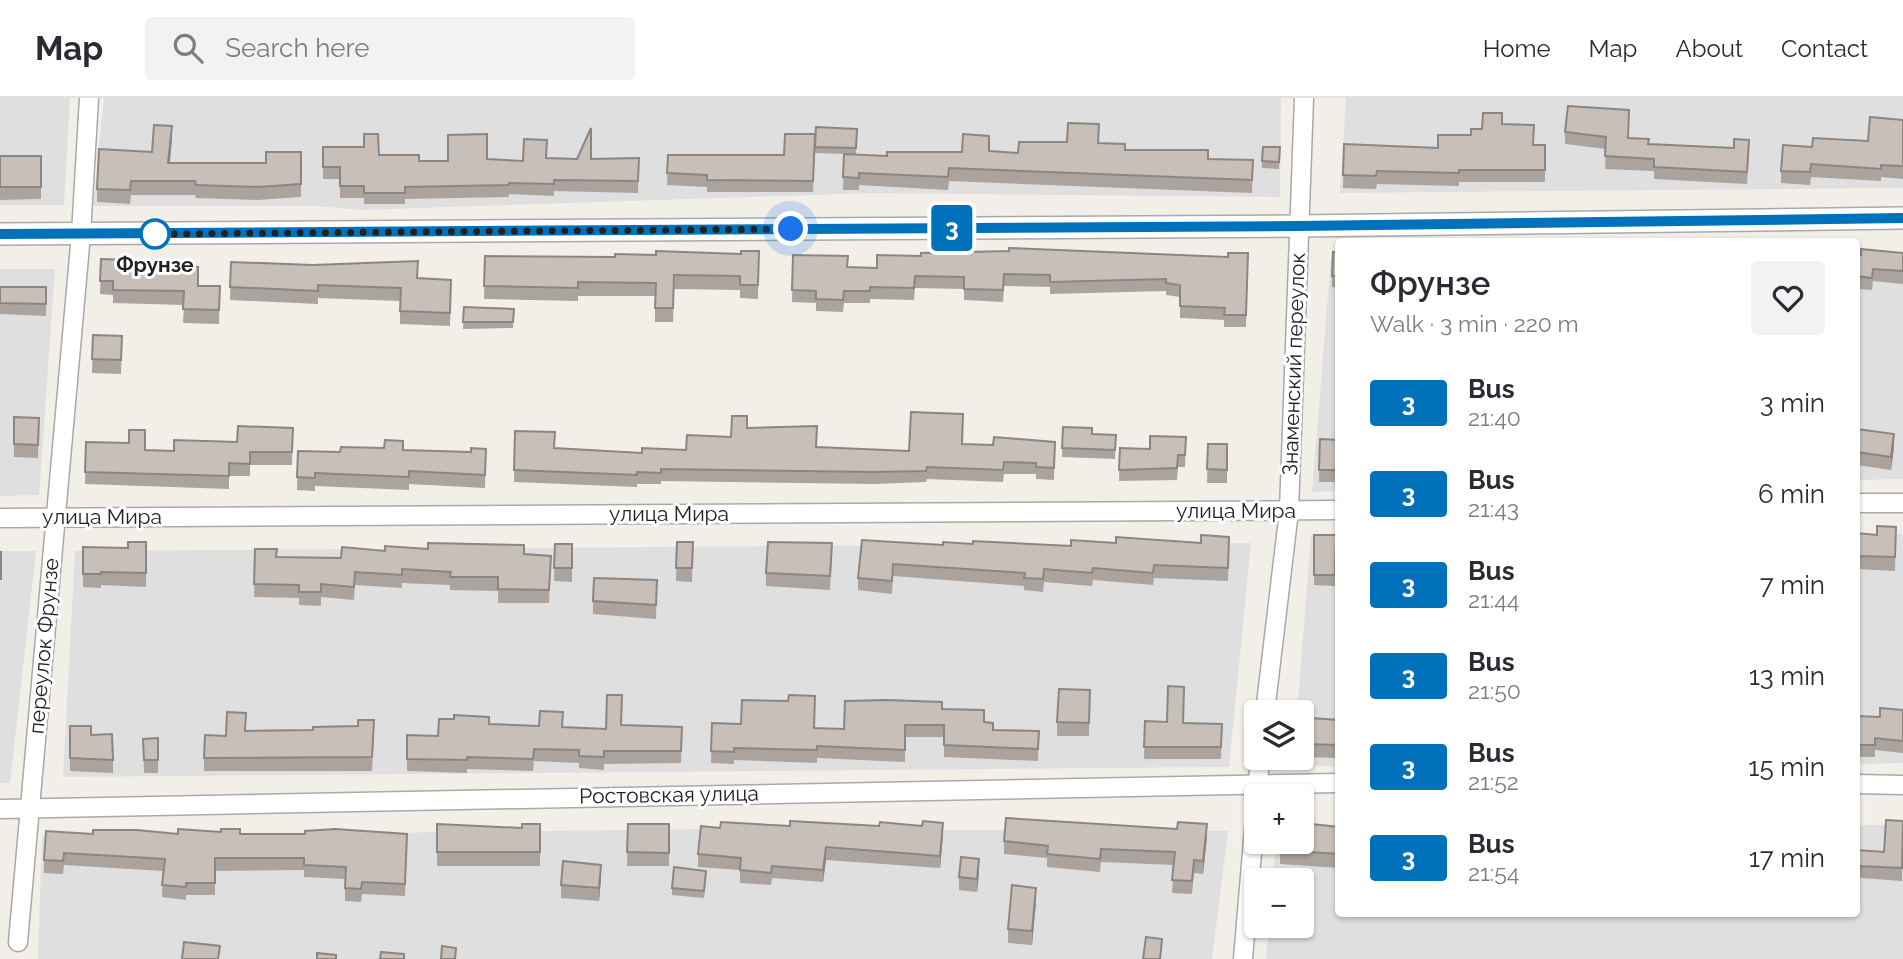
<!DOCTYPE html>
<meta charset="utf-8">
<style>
:root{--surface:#fff;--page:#f2f2f3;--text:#2b2b33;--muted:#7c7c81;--line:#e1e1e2}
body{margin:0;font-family:Raleway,sans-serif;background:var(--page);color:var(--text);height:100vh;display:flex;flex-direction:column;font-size:26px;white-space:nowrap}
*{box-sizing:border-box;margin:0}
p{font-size:23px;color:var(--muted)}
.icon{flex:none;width:38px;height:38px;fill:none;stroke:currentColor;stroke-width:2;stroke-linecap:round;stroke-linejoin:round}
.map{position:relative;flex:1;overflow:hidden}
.panel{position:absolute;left:1335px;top:140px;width:525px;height:679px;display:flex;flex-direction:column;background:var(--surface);border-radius:7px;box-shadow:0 2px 5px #0004}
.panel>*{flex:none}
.badge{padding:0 14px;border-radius:5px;font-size:24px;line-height:46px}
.buttons{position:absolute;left:1244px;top:602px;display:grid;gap:14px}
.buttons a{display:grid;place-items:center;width:70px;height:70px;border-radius:7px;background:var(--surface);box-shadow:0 2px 5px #0004;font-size:35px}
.you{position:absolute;width:35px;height:35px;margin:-18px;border:5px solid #fff;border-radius:50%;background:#1a73e8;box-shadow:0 0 0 10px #1a73e833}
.map>.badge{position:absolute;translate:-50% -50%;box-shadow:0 0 0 4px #fff}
.round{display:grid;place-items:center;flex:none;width:74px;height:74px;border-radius:7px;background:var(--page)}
.overview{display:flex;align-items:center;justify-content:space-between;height:119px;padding:0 35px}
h1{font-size:33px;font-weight:600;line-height:52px}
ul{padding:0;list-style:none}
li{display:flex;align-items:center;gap:21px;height:91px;padding:0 35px}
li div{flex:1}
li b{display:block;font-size:26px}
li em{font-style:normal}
li .badge{min-width:77px;font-weight:700;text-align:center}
header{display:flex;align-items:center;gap:42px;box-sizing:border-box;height:98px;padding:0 35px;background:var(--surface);border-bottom:2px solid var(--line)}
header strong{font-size:33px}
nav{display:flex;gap:38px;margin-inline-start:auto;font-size:24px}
.search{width:490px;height:63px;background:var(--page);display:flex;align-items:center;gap:18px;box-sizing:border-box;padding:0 24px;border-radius:7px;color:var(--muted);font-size:26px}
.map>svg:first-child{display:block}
.residential{fill:#e0dfdf}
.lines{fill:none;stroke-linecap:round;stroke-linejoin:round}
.minor-casing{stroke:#a9a9a9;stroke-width:21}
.tertiary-casing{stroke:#a9a9a9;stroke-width:24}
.minor{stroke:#fff;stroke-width:18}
.tertiary{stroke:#fff;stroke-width:21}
.wall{fill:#aba49e}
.shaded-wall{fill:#8b8681}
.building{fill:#c7bfb8;stroke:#8b8681;stroke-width:2}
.line-casing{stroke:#fff;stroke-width:16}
.line{stroke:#0072bc;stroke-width:10}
.walk{stroke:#222;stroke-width:7;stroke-dasharray:0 12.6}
.stop-dot{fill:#fff;stroke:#0072bc;stroke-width:3.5}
.labels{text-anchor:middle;stroke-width:6;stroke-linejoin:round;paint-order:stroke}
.stop-label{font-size:21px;font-weight:bold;fill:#222;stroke:#fff}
.street-label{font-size:21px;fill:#222;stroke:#fff}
</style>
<header>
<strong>Map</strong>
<div class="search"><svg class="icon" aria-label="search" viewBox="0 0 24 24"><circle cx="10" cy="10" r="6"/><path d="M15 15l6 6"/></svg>Search here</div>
<nav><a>Home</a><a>Map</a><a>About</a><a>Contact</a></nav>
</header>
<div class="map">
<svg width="1903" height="861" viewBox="0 0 1903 861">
<rect width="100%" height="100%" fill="#f2efe9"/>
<path class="residential" d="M0,0H70L64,107H0Z
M104,0H1281L1280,99L872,95L361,112L315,108H93Z
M1346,0H1903V90L1340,95Z
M1903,156V381L1857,382V157Z
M1331,160H1339V393L1312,394Z
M0,171H55L39,397L0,398Z
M1857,436H1903V665L1857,666Z
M1311,439H1339V668H1293L1294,660H1302V614H1297Z
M1251,445L1229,669L63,679L75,453Z
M0,453H36L10,685H0Z
M1857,727H1903V861H1266L1269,828H1302V782H1273L1276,744H1302L1339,730V816H1857Z
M705,731L1228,733L1212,861H38L42,739Z"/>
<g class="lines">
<defs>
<path id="minor" d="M1857,405H1903
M0,420L1339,412
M1265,614L1289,413L1304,0
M1857,686L1903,687
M0,711L1339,685
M18,844L81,136L89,0
M1243,861L1260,660"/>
<path id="tertiary" d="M0,136L1299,128L1903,120"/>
</defs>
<use href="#minor" class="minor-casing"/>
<use href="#tertiary" class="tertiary-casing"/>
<use href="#minor" class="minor"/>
<use href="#tertiary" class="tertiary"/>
</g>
<path class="wall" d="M1903,22V81L1881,79V83L1811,79L1810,87L1781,85V73L1812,49L1868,43Z
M1502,26L1533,47H1545V84H1459V88L1377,86L1376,91L1343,90L1344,46L1438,50L1482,31Z
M857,31L856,56L887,58L989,53L1018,55L1099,45L1125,52L1208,61L1253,62L1252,95L949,83L948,92L859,87V92H843L844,56L815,55V53L813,94H707V89L667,87L668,57H784L815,36Z
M1565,34L1629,40L1649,46L1749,54L1747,86L1654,81V73L1605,71L1606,51L1565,46Z
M172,41L170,65H266L301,54V99L258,102L196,100L195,97H131L130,106L97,104V91Z
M323,49L419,63H448L487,61L523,63L546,60L591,61L639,60L638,95L554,93V98L509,96V99L405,101V106H364V100H340V81H323Z
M1280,49L1279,71L1262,70V63Z
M0,58H41V101L0,102Z
M759,153L758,201L740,200V192L674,191L673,224H655V198H578V203L484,201L485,158L615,159L656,157L741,156Z
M1339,154V190L1332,189V178Z
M1248,155L1246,229H1224V222L1180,220V199L1166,197V193L1050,196V189L1004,188L1003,204L964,202V191L915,190L914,202L870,201V205H844L843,214L816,213V205L792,204L793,157L848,169L877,170L921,158L1228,159Z
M1903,155V186L1873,183L1872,192L1857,191V157Z
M101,161L162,168L198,188H220L219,226L183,225L184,207L113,205V197L100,196Z
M231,164L417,180L451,182L450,228L400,226V203L318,200V206L230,202Z
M0,189H46V218L0,216Z
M464,209L514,211L513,230L463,231Z
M93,237L122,238L121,276L92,275Z
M14,319L39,320L38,360L14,359Z
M1063,329L1092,336L1116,337L1115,361L1062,359Z
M293,330L292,367H250V378H229V391L85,386L86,344L129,345L145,352L174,353L237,344Z
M747,330L817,349L909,353L962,346L993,347L1055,344L1054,382L1036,381V376H1004L1003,384L927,381L926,384L875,386L661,383V386H637V389L514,384L515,333L554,350L642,355L686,352L731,339Z
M1857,331L1894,349L1891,372L1857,367Z
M1186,339L1185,369H1178L1177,382L1119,383L1120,350L1150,351Z
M1320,341L1339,342V384H1319Z
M1208,346H1227V385H1207Z
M486,351L485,390L409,386V392L315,388V393L297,392L298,353L340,354L403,352L471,354Z
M1896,429L1895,473L1857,471V435L1877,437Z
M1314,437H1336L1335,488L1314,487Z
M146,444V489L101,487V490L83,489V449L128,450Z
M677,444H693L692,484L676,483Z
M555,446H572V484L554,483Z
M973,446L1229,452L1228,483L1154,480L1153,487L1093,482L1092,488L1044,484L1043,494L1024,492V488L893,478L892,496L858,492V480L943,447Z
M255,451L276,459L341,460L385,453L551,458L549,505H498V493L450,492V487L402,485V490L355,487L354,502L321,499V508L299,507V500L254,499Z
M832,459L830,492L766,488V475Z
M657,482L656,521L593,516V503Z
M1090,592L1089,638H1057V624Z
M942,611L984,624L993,632L1039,633L1038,663L944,659V639H905V664L817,660V665L734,662V666L711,665L712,625L844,631Z
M1903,612V655L1875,652V659H1857V618L1880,619Z
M1339,622V660L1302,659V623Z
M1145,623L1222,626L1221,661H1144Z
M489,626L606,631L622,627L682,629L681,665L604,666V672L579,670V665L534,663L533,673L467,671V675L407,673V637L438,638Z
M70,628L91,637L113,662V675L70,673Z
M246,633L374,636L372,673H204V660L226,638Z
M158,640V675H144L143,641Z
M1903,723L1902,783L1860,780L1858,803H1857V752L1884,754Z
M437,726L522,730L540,726V768H437Z
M628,726H669V768H627Z
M1339,729V770L1280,766V744Z
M93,736H407L405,798L362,796L361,804L345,803V781L304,779V772L215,773V797H186V802L162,799L163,773L64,767L63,776L44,775V762Z
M943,737L940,770L826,762L823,784L772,780L771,787L740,785V772L698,769V756Z
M1207,739L1203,776L1194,775L1192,796L1172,795L1174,767L1101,764L1100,774L1047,769V760L1004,756V743Z
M979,775L977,794L959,792V779Z
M601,780L599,803L561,800V787Z
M706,780L704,800L672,797V790Z
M1036,804L1032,847L1008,845V831Z"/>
<path class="shaded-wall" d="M172,28V41L168,78V65Z
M1894,336V349L1891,372V359Z
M943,725V737L940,770V758Z
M1207,726V739L1203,776V763Z
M826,749V762L823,784V772Z
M979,761V775L977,794V781Z
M601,767V780L599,803V790Z
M1036,790V804L1032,847V833Z"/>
<path class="building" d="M1568,8L1629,12L1628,40L1649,41L1648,46L1734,50V41L1749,42L1747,74L1654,69V61L1605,58L1606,39L1565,34Z
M1483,15H1502V26L1534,27L1533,47H1545V72H1459V75L1377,73L1376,78L1343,77L1344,46L1438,50V37H1471V31H1482Z
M1870,19L1903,22V68L1881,67V71L1811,66L1810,74L1781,73L1783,47L1812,49L1813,40L1868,43Z
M1068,25L1099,26L1098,45L1125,46V52H1208V61L1253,62L1252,82L949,70L948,79L859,75V80L843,79L844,56L887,58V54H962L963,36L989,38V53L1018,55L1019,44H1067Z
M154,27L172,28L168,65H266V54H301V86L258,89L196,87L195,83H131L130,92L97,91L99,51L152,54Z
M816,29L857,31L856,50L815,49Z
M591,30V61L639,60L638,83L554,82V86L509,85V87L405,89V95H364V88H340V69H323V49H364V36H378L379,57H419V63H448V37L487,36V61L523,63L524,41L547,42L546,60L577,61Z
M785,36H815L813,83L707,82V77L667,75L668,57H784Z
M1263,49H1280L1279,64L1262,63Z
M0,58H41V89H0Z
M1009,150L1228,159V155H1248L1246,217H1224L1225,210L1180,208V187L1166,185V181L1050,184V177L1004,176L1003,192L964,191V179L915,178L914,190L870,189V193H844L843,202L816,201V193L792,192L793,157L848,158L847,169L877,170V157L921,158V155L1009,153Z
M1861,151L1903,155V173L1873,171L1872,180L1857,178V157H1861Z
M656,153L741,156V153H759L758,187H740V178L674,177L673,210H655L656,185L578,184V190L484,188L485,158L615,159V156L656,157Z
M1333,154H1339V178H1332Z
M101,161L162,163V168L198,169V188H220L219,212L183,211L184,193L113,192V183H100Z
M418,163L417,180L451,182L450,215L400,213L401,190L318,187V193L230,189L231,164L313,167Z
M0,189H46V206L0,205Z
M464,209L514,211L513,224H463Z
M93,237L122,238L121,262L92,261Z
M911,314L963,316L962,346L993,347L994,339L1055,344L1054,370L1036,369V365L1004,364L1003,372L927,369L926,373L875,374L661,371V375L637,374V377L514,372L515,333L555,334L554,350L642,355V350L686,352L687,337L731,339L732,318H747V330L817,328L816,349L909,353Z
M14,319L39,320L38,347L14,346Z
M238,328L293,330L292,354H250V366L229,365V378L85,374L86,344L129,345V332H145V352L174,353V342L237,344Z
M1063,329L1092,330V336L1116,337L1115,352L1062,350Z
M1857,331L1894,336L1891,359L1857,354Z
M1150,338L1186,339L1185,357H1178L1177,370L1119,372L1120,350L1150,351Z
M1320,341L1339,342V372H1319Z
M385,342L403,343V352L471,354V350L486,351L485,377L409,373V379L315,375V380L297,379L298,353L340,354L341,349L384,350Z
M1208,346H1227V372L1207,371Z
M1877,428L1896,429L1895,459L1857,458V435L1877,437Z
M1201,437L1229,439L1228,470L1154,467L1153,475L1093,470L1092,475L1044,471L1043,481L1024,480L1025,475L893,466L892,483L858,480L862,442L943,447V444L973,446V443L1071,448V442L1116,445V439L1201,445Z
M1314,437H1336L1335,477H1314Z
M128,444H146V475L101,474V476H83V449L128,450Z
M677,444H693L692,470H676Z
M768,444L832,445L830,478L766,475Z
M428,445L524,447V456L551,458L549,492L498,491V479H450L451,474L402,471V477L355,474L354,489L321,486V494H299V487L254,486L255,451H277L276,459L341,460L342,449L385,453V448L428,451Z
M555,446H572V470H554Z
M0,454H1V481H0Z
M594,480L657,482L656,507L593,503Z
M1168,588L1184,589L1183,625L1222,626L1221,649H1144L1145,623L1167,624Z
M1059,591L1090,592L1089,625L1057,624Z
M607,597H622L621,627L682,629L681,653H604V659L579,658V652L534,651L533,661L467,659V662L407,661V637L438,638L439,621H454V617L489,619V626L539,628L540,613L563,614L562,629L606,631Z
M789,597L815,598L814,630L844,631L845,603L887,602L942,604V611L984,612V624L993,625V632L1039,633L1038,651L944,647V627H905V652L817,648V652L734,650V654L711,653L712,625L741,626L742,602L788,603Z
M1880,610L1903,612V643L1875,640V647H1857V618L1880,619Z
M227,614L246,615L245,633L313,632V629L358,628V622H374L372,659L204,660L205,637L226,638Z
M1310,620L1339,622V647L1302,646V623L1310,624Z
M70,628H91V637L112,636L113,662L70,660Z
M158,640V662H144L143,641Z
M1006,720L1177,731L1178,724L1207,726L1203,763L1194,762L1192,783L1172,782L1175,754L1101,751L1100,761L1047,756L1048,748L1004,743Z
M1886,722L1903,723L1902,770L1860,768L1858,791H1857V752L1884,754Z
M790,723L879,728L880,724L922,728L923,723L943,725L940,758L826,749L823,772L772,768L771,775L740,772L741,760L698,756L701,728L720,730L721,724L790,728Z
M1302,725L1339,729V756L1280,752V744H1302Z
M437,726L522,730V726H540V754H437Z
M628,726H669V755L627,754Z
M178,731L221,734V731H240V736H305V733L335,731L407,736L405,786L362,784L361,791L345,790L346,769L304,767V760H215V785H186V789L162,787L165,761L64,755L63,763L44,762L46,733L93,736V732H137L178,736Z
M961,759L979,761L977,781L959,779Z
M563,763L601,767L599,790L561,787Z
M674,769L706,773L704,793L672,790Z
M1012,787L1036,790L1032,833L1008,831Z
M1146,839L1162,841L1160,861H1143Z
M184,844L220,848L218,861H182Z
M442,848L456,850L455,861H441Z
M381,854L404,856V861H380Z
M317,855L336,857V861H317Z"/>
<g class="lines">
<defs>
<path id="line" d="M0,136L1299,128L1903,120"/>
</defs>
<use href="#line" class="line-casing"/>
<use href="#line" class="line"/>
<path class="walk" d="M155,136H152L791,131"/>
</g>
<circle class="stop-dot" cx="155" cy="136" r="14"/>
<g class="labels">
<g class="stop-label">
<text x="155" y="174">Фрунзе</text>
</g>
<g class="street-label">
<text transform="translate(1294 266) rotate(-88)" y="7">Знаменский переулок</text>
<text x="1236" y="420">улица Мира</text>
<text x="669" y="423">улица Мира</text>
<text x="102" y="426">улица Мира</text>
<text transform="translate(44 548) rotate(-85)" y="7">переулок Фрунзе</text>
<text transform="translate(669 697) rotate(-1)" y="7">Ростовская улица</text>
</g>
</g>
</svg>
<div class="buttons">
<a><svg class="icon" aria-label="layers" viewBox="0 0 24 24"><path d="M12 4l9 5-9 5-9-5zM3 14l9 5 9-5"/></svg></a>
<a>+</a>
<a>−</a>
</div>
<div class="you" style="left:791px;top:131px"></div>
<b class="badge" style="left:952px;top:130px;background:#0072bc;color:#fff">3</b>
<section class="panel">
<div class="overview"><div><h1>Фрунзе</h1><p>Walk · 3 min · 220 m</p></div><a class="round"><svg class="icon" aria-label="heart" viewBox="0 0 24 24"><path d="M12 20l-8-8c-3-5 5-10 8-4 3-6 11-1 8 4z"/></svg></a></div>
<ul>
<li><span class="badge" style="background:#0072bc;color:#fff">3</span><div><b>Bus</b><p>21:40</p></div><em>3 min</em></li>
<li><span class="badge" style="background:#0072bc;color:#fff">3</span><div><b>Bus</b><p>21:43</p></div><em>6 min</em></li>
<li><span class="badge" style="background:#0072bc;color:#fff">3</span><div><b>Bus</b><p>21:44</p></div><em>7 min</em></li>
<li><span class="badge" style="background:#0072bc;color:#fff">3</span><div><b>Bus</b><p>21:50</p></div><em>13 min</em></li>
<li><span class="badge" style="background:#0072bc;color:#fff">3</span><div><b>Bus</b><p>21:52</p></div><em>15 min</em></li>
<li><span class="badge" style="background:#0072bc;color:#fff">3</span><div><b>Bus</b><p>21:54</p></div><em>17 min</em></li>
</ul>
</section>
</div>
